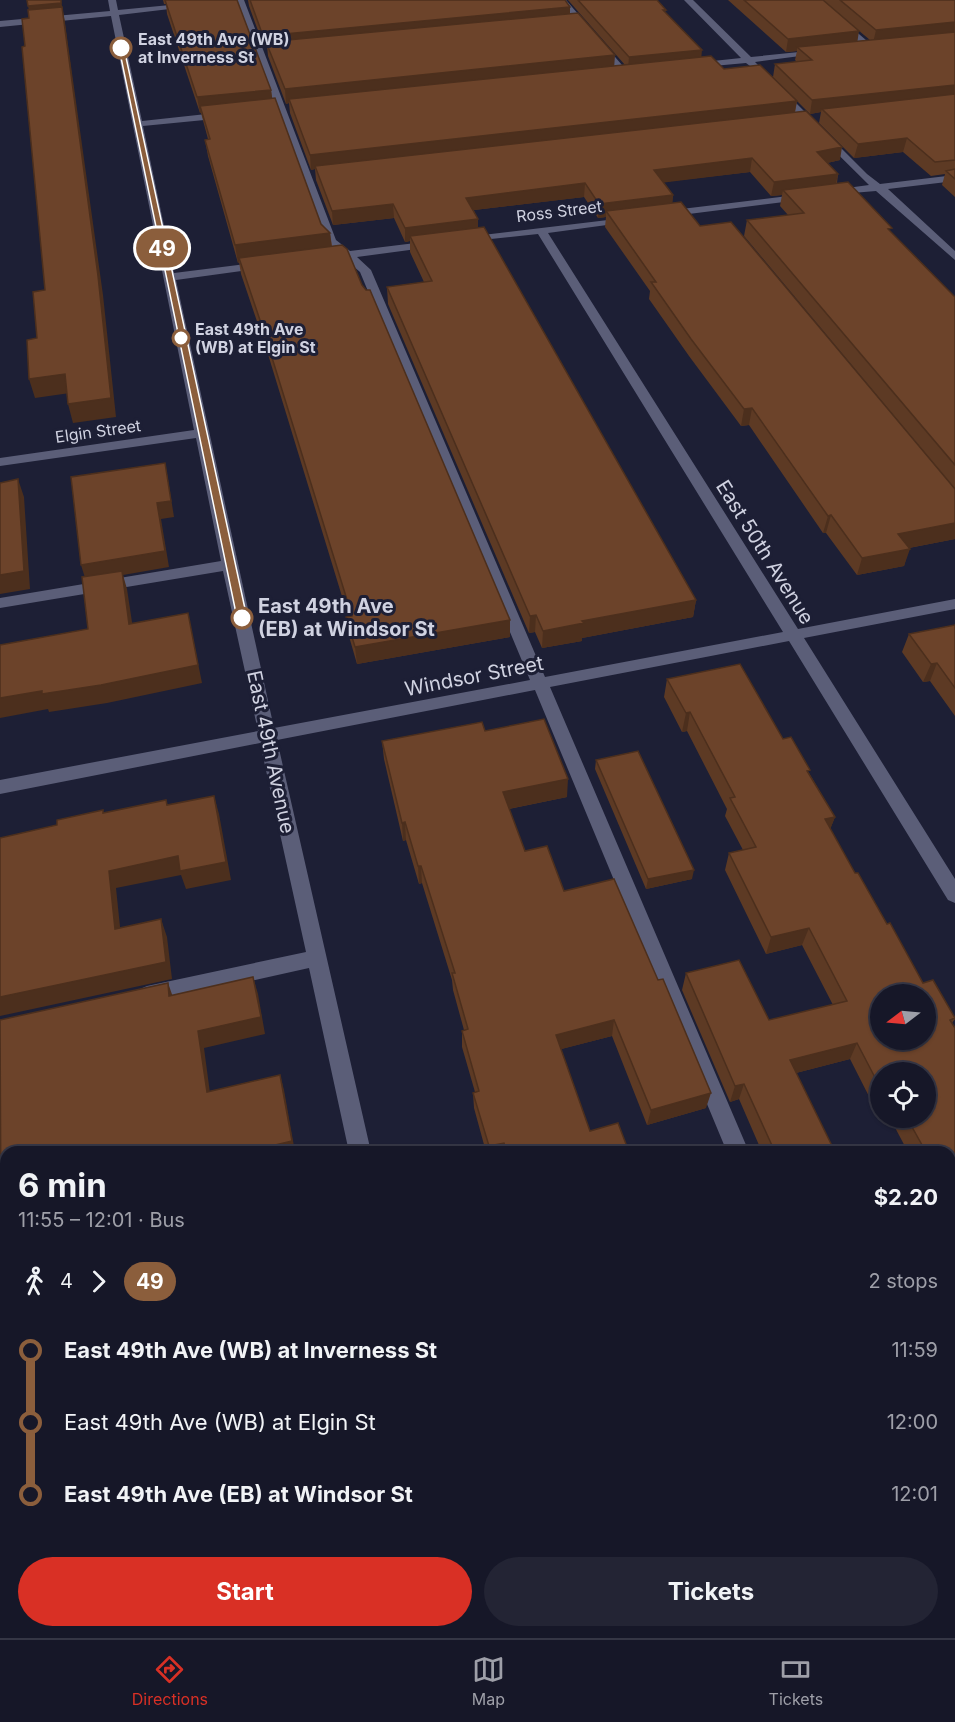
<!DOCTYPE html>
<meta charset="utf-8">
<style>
:root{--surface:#161728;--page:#232434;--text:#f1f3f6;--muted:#9e9fa8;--line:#353645;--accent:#d93025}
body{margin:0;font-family:Inter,sans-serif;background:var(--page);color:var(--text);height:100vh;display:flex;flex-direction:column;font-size:22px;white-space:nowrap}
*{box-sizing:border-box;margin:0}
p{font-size:20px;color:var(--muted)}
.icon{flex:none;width:33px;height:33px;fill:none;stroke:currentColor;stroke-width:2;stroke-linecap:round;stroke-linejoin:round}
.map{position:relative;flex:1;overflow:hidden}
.side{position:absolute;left:0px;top:1146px;width:956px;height:492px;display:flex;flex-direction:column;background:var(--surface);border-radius:18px 18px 0 0;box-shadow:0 2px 4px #0004,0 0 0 2px var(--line)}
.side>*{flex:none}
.badge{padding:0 12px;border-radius:20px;font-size:21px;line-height:39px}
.needle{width:39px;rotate:254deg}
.controls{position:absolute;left:870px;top:984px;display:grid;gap:12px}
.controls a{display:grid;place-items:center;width:66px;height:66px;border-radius:50%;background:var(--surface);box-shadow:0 2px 4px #0004,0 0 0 2px var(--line);font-size:30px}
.map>.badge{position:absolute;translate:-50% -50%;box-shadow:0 0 0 3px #fff}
.legs{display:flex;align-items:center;gap:9px;height:66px;padding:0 18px;font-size:20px}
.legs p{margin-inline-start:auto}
.headline{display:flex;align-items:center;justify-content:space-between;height:102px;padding:0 18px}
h1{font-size:33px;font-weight:700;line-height:45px}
.cta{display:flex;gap:12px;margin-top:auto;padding:12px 18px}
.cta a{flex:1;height:69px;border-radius:36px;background:var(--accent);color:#fff;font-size:24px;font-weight:700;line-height:69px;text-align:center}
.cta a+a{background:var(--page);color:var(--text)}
ul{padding:0 18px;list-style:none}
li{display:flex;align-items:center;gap:21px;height:72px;font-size:22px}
li i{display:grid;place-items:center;width:9px;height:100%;margin:0 8px;background:currentColor}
li i::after{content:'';width:15px;height:15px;margin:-8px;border:4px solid;border-radius:50%;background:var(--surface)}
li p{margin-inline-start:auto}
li:first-child i{background:linear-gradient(#0000 50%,currentColor 0)}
li:last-child i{background:linear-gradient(currentColor 50%,#0000 0)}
.menu{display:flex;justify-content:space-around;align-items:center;height:84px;border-top:2px solid var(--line);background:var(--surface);font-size:16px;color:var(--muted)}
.menu a{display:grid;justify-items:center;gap:3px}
.menu .current{color:var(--accent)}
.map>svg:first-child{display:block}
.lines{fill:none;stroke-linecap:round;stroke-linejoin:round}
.minor{fill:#5b5e78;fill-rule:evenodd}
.wall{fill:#5d3a24;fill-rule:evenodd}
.shaded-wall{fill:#4c2f1d}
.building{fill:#6c432a;stroke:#4c2f1d;stroke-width:1.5;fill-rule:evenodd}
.line-1{fill:#8b5e3c;stroke:#fff;stroke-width:1.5}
.stop-1-dot{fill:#fff;stroke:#8b5e3c;stroke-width:3}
.labels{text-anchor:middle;stroke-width:6;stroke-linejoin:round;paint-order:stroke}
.far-stop-label{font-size:16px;font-weight:bold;fill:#d0d2e1;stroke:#1d1f35;text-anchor:start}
.far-street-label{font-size:16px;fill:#d0d2e1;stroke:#1d1f35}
.street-label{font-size:20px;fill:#d0d2e1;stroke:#1d1f35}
.stop-label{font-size:20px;font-weight:bold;fill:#d0d2e1;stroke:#1d1f35;text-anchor:start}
</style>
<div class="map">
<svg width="955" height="1638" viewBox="0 0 955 1638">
<rect width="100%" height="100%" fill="#1d1f35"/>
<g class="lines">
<path class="minor" d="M108,0H116L118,10L191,3L195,6L119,15L142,121L225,112L230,115L225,118L143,126L174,273L263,262L269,265L263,268L176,280L274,728L530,680L360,272L345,259L337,258L335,256L339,253L325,241L236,0H244L336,240L350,251L432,241L438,244L432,247L357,257L371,270L545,677L783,632L538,234L462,242L460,240L466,237L633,217L634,219L629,222L548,233L798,629L955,599V609L804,638L955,879V903L948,900L789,641L550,687L749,1152H727L535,690L277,740L371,1152H349L309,968L147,1004L140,1001L137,995L140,989L147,986L306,952L260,743L0,794V780L258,731L223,571L0,608V598L221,561L196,438L0,466V458L194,430L111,16L0,27V21L110,11Z
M558,0H566L628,72V76H622Z
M684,0H693L751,57L819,50L823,53L755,62L759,66L754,69L746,63L691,68L689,66L694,63L741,58Z
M810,0H819L873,46V50H867Z
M775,88H781L867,174L880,184L955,175V181L888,189L955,251V260L876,191L828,195L827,193L832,190L869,185L775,92Z
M804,194L808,195V199L665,217L660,214L665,211Z
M6,1348V1372L0,1374V1350Z
M950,1622L955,1638H929L926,1632H950Z
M453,1632H481L482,1638H454Z"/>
</g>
<path class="wall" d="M163,0H237L271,90L272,98L321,224L330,233L332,246L510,637L357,664L348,633L346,617L348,616L267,351L241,274L239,262L238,263L208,156L205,140L208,139L201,113H200L167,14L166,4H164Z
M248,0H565L570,7V13L614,66L625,65L568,0H657L666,10L665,12L701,57L724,69L797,101L795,113L840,160L827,163L838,174L837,183L891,232L955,297V539L909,548L904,566L857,575L826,533H823L749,425L741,426L689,356L649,299L650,291L605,227L606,217L598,218L584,197L474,210L478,227L696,600L693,617L582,638V641L542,648L535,632L529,633L388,304L387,287L424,282L410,252V241L405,242L394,218L333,225L316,180L315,169L311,170L290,113L289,103L286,104L268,56L267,46L264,47L249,6ZM750,172L771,196L782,195L780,206L788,215L747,220L744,236L955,489L700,226L672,203L673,195L663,182Z
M728,0H955V197L942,185L945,174L931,176L903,152L854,158L819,123L821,112L810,114L773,77L775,64L797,62L795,60L797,51L786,52ZM858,30L870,40L857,41Z
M955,625V716L930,681L923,682L902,652L909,634Z
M667,679L783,739L809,773L835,817L830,829L855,873L923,983L955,1019L952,1023L955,1028V1240L950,1230V1152H908L891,1120L882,1122L850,1059L796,1073L835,1152H762L739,1099L730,1102L682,990L686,973L769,1020L833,1005L802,945L766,954L725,870L729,853L743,850L725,816L727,809L687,731L682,732L664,697ZM880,1072L926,1118H880Z
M485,731L567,797L509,809L525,851L564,891L706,1108L647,1125L612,1036L561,1049L590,1131L629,1152H486L474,1108L473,1093L475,1092L462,1047V1031L464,1030L453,990L452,980L422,883L419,884L406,840L403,841L384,759L382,741Z
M596,760L692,879L646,889L595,769Z
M638,1632H761L763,1638H640Z
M849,1632H919L922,1638H851Z"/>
<path class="shaded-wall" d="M61,0L65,23L103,295L116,417L73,423L68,404L30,16L28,6Z
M570,7V17L266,42L267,46L264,47L263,36Z
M955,22V34L873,43L876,30Z
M859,31L857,44L797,47V51L786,52L788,39Z
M702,50L701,61L628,68L629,57Z
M615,55L614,69L289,99V103L286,104L285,89Z
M955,85V97L822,109L821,112L810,114L812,100Z
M271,90L273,105L200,106L201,113H200L197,97Z
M797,101L794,115L315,166V169L311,170L310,155Z
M907,138L903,152L854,158L858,144Z
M842,147L840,160L814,166L817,152Z
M752,158L750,172L652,184L654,170Z
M838,174L835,188L783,190L782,195L771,196L774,182Z
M585,183L584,197L466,211V198Z
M673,195L672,208L606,211V217L598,218L599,204Z
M393,204L394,218L333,225L332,211Z
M478,219V233L410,236V241L405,242V228Z
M330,233L332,250L239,258V262L238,263L235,245Z
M65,374L70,393L35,398L29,379Z
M752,408L749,425L741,426L744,409Z
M165,463L168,479L174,517L161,519L169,567L123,575L127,589L135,642L86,581L81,565L157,503Z
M18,479L24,497L30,589L0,594V575Z
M831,515L826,533H823L828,516Z
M955,523V539L893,551L898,534Z
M910,549L904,566L857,575L862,558Z
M696,600L693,617L582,638V641L542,648L543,631L582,621Z
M188,613L202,683L107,703L49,712L48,709L0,718V698Z
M536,615L535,632L529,633L530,616Z
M510,620V637L357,664L355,647Z
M937,663L930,681L923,682L931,664Z
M690,712L687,731L682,732L686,713Z
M568,779L567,797L503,810V792Z
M214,796L219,814L231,880L186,889L181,875L116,888L122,946L115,929L109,871Z
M835,817L828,835L825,819Z
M405,822L406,840L403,841L402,823Z
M418,866H421L422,883L419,884Z
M694,870L692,879L646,889L648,879Z
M161,919L167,937L172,979L0,1016V997Z
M809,928L802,945L766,954L771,937Z
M253,977L258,994L265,1034L204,1048L212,1108L207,1092L198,1031Z
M168,983L174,1000L169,996Z
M614,1020L612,1036L554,1051L556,1035Z
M857,1043L850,1059L784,1076L790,1060Z
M280,1075L284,1090L295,1152H246Z
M744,1084L739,1099L730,1102L735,1086Z
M711,1093L706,1108L647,1125L651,1110Z
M885,1118H893L891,1120L882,1122Z
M504,1143V1152H489V1146Z
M0,1209L6,1216V1226L5,1224L0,1226Z
M0,1469L4,1472L5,1508L0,1504Z
M4,1600L6,1608L0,1610V1601Z
M151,1632H175L156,1638H132Z
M346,1632H349L350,1638H347Z"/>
<path class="building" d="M27,0H61V3L28,6Z
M165,0H237L271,90L197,97Z
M250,0H565L570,7L263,36Z
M578,0H657L666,10H663L702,50L629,57Z
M744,0H823L859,31L788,39Z
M840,0H955V22L876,30Z
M62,7L98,276L111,398L68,404L65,374L29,379L27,340L37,338L33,292L45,290L22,47L25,46L22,19L29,18L28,10Z
M578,13L615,55L285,89L266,42Z
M955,32V85L812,100L775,64L812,60L797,47Z
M711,56L724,69L760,65L797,101L310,155L289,99Z
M955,94V160L935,162L907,138L858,144L822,109Z
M275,98L321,224L330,233L235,245L205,140L210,139L200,106Z
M806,111L842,147L817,152L838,174L774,182L752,158L654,170L673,195L599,204L585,183L466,198L478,219L405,228L393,204L332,211L315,166Z
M955,169V179L946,171Z
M848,182L892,228L888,229L955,297V465L747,220L804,213L783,190Z
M681,202L700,226L731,222L955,489V523L898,534L910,549L862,558L831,515L828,516L752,408L744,409L691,339L651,282H656L606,211Z
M484,227L696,600L582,621L584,623L543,631L536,615L530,616L387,287L432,281L410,236Z
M342,245L347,249L362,285L366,290H370L510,620L355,647L346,617L352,616L265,335L239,258Z
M165,463L171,501L157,503L165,551L81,565L71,477Z
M18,479L24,571L0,575V483Z
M122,571L129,624L188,613L198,665L101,685L42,694V691L0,698V645L88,629L82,577Z
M955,625V688L937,663L931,664L909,634Z
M740,664L783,739L791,737L810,770L807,771L835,817L825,819L855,873H858L887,924L890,923L923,983L933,980L955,1018L950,1020L955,1028V1206L950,1196V1152H926L907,1118H926V1072H880V1087L857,1043L790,1060L835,1152H775L744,1084L735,1086L686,973L739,960L769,1020L847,1001L809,928L771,937L729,853L756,847L730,798L735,797L690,712L686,713L667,679ZM880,994H926V1040H880Z
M544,719L568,779L503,792L525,851L547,846L564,891L614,879L658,980L663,979L711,1093L651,1110L614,1020L556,1035L590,1131L618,1123L629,1152H507L504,1143L489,1146L473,1093L479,1091L462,1031L468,1029L452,973H455L421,866H418L405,822L402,823L382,741L482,722L485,731Z
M638,751L694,870L648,879L596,760Z
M214,796L226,862L180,871L178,856L109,871L115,929L161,919L166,962L0,997V838L57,825V820L103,810V813L166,800L167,805Z
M253,977L261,1017L198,1031L207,1092L280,1075L292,1141L246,1152H6V1217L1,1219L0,1020L168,983L169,996Z
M6,1497V1632H151L132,1638H5L4,1600L0,1601V1498Z
M187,1632H277V1633L281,1632H346L347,1638H188Z
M645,1632H761L763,1638H647Z
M862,1632H919L922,1638H864Z"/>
<path class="line-1" d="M121,46L124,48L247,618L242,621L237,618L119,48Z"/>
<g class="stop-1-dot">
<circle cx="121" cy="48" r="10"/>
<circle cx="181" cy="338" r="8"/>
<circle cx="242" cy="618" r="10"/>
</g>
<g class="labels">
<g class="far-stop-label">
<text x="138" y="45">East 49th Ave (WB)<tspan x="138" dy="18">at Inverness St</tspan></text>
<text x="195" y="335">East 49th Ave<tspan x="195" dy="18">(WB) at Elgin St</tspan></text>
</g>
<g class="far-street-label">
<text transform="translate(559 211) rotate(-7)" y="6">Ross Street</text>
<text transform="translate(98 431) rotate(-8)" y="6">Elgin Street</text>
</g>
<g class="street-label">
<text transform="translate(765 552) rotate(58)" y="7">East 50th Avenue</text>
<text transform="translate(474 676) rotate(-11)" y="7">Windsor Street</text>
<text transform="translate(271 752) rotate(78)" y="7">East 49th Avenue</text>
</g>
<g class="stop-label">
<text x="258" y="613">East 49th Ave<tspan x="258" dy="23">(EB) at Windsor St</tspan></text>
</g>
</g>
</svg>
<div class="controls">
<a><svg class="needle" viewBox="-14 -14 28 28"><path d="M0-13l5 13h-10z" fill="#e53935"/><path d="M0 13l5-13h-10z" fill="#9e9fa8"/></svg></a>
<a><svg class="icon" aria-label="locate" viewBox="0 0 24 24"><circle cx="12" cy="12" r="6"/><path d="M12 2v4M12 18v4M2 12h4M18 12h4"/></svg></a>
</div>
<b class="badge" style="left:162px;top:248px;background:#8b5e3c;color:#fff">49</b>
<section class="side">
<div class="headline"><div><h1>6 min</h1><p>11:55 – 12:01 · Bus</p></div><b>$2.20</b></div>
<div class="legs"><svg class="icon" aria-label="walk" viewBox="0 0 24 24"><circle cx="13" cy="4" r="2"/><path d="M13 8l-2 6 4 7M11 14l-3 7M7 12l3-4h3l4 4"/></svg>4<svg class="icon" aria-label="forward" viewBox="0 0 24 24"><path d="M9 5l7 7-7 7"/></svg><b class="badge" style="background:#8b5e3c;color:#fff">49</b><p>2 stops</p></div>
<ul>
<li><i style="color:#8b5e3c"></i><b>East 49th Ave (WB) at Inverness St</b><p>11:59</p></li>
<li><i style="color:#8b5e3c"></i><span>East 49th Ave (WB) at Elgin St</span><p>12:00</p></li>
<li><i style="color:#8b5e3c"></i><b>East 49th Ave (EB) at Windsor St</b><p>12:01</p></li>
</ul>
<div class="cta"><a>Start</a><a>Tickets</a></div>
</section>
</div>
<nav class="menu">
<a class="current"><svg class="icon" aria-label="directions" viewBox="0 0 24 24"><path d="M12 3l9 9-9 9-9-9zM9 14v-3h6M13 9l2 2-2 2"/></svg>Directions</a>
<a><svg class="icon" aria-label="map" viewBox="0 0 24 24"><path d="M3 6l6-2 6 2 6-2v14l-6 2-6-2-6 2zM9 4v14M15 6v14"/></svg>Map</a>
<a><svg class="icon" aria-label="tickets" viewBox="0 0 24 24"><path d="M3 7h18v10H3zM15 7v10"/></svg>Tickets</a>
</nav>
